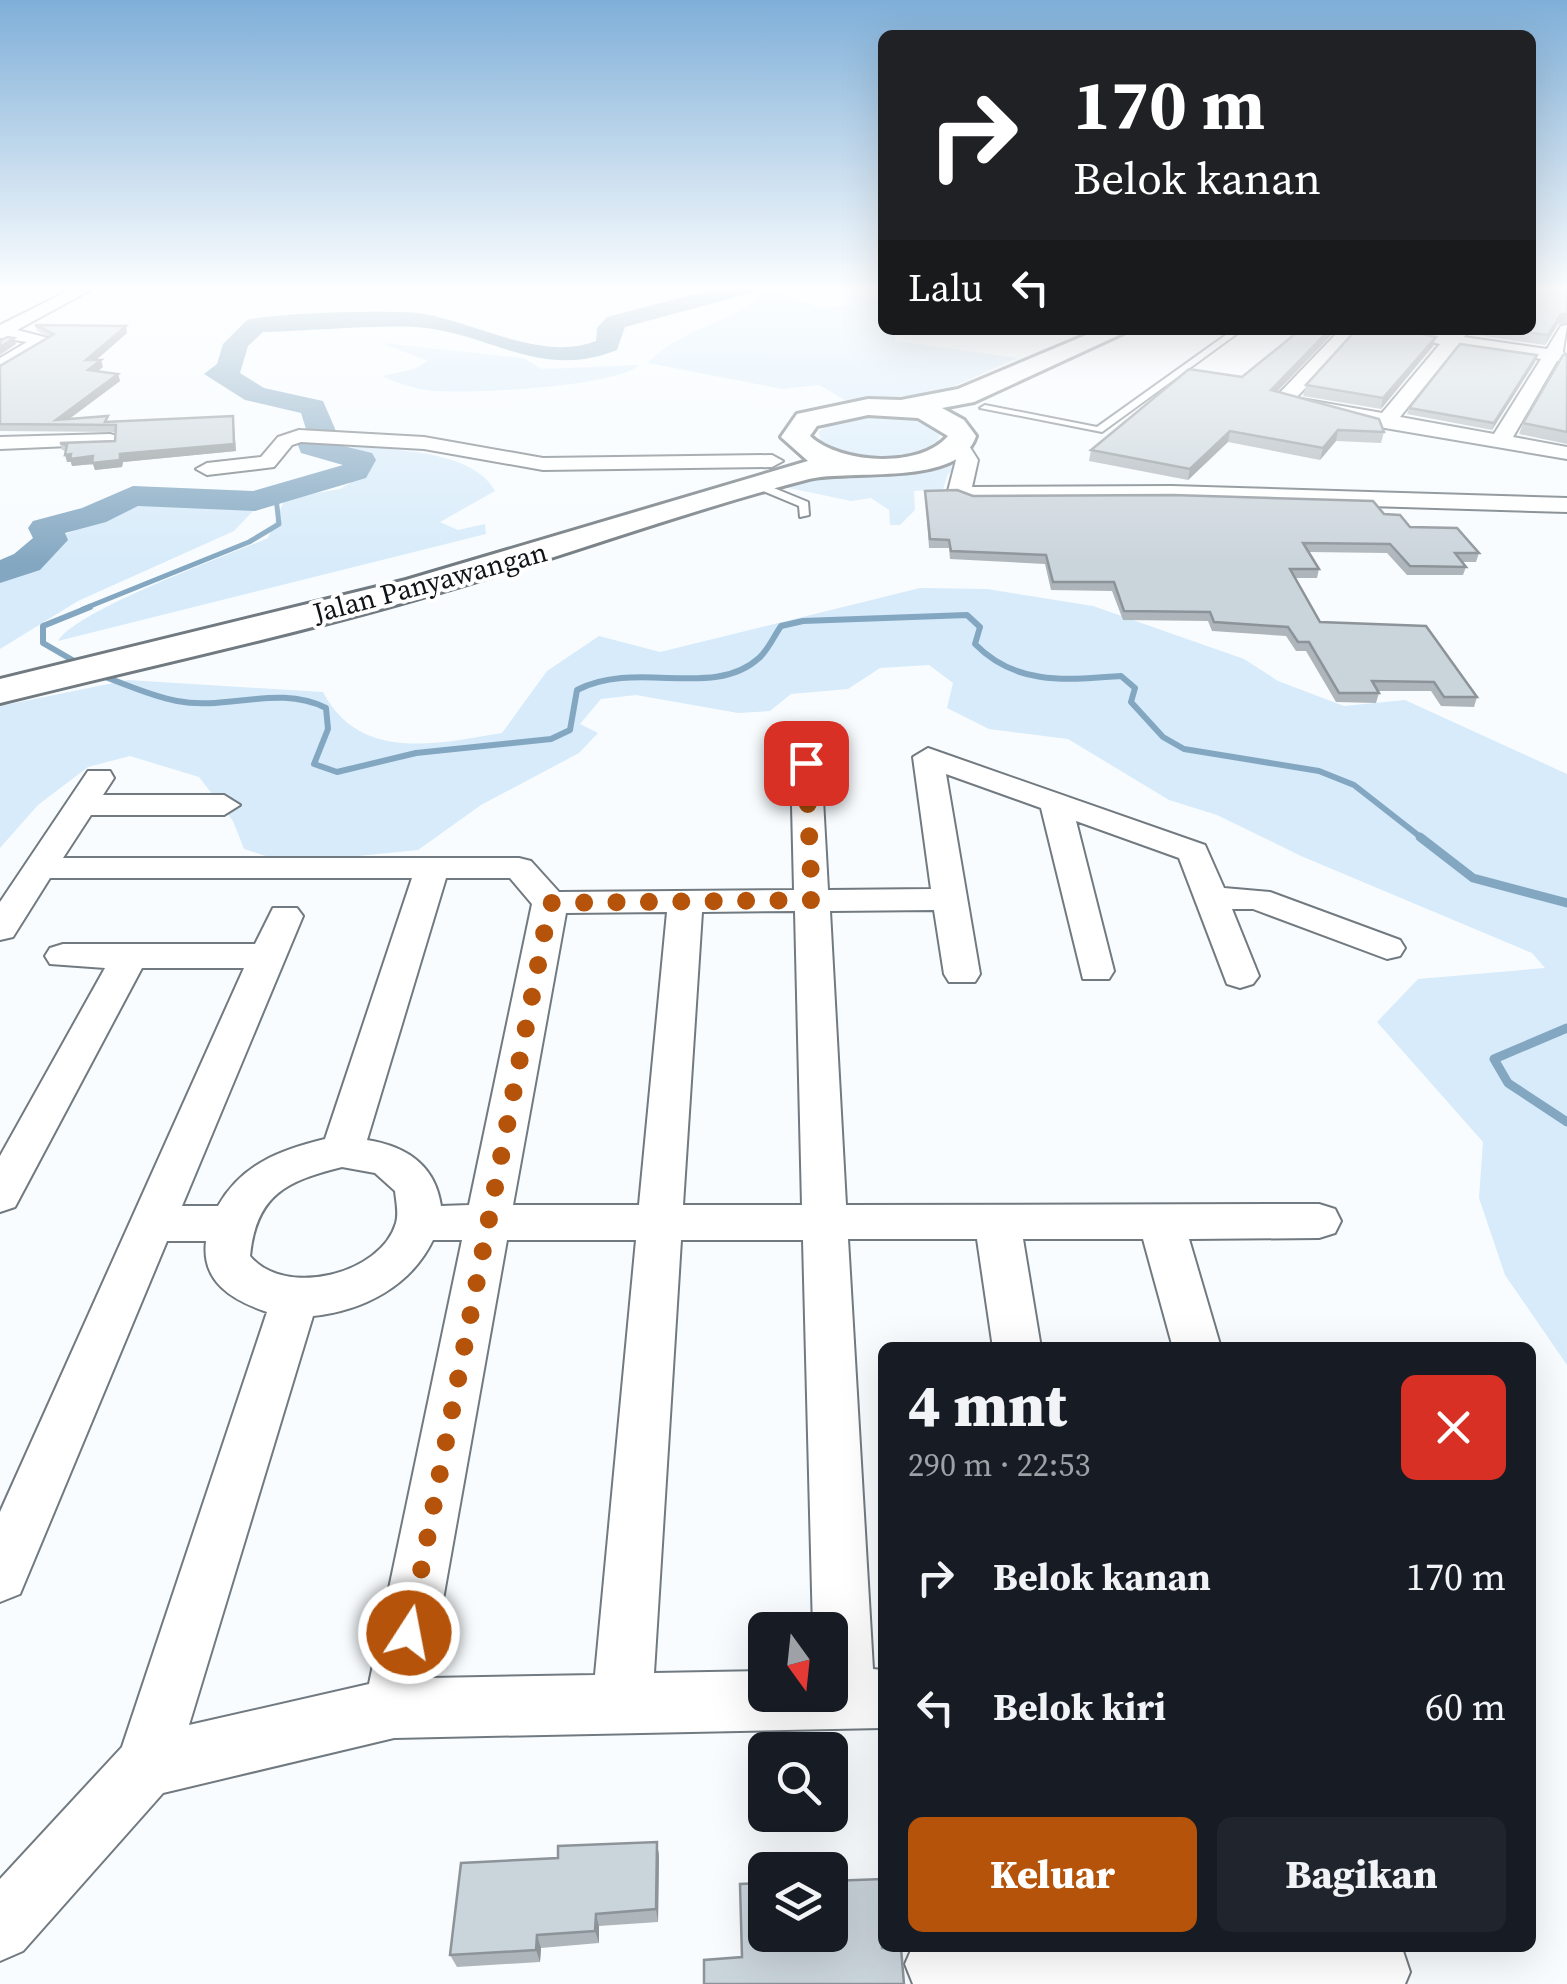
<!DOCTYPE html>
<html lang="id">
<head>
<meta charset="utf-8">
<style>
  body { margin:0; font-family:"Source Serif 4",serif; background:#20242c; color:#f1f3f6; height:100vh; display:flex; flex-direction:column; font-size:38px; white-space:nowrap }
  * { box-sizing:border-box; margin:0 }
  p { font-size:32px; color:#9ea1a6 }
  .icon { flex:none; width:55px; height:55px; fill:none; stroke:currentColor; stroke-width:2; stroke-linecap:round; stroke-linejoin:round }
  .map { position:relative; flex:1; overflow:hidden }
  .panel { position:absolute; left:878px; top:1342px; width:658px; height:610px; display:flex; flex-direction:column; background:#171b24; border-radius:15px; box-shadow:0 10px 40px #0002 }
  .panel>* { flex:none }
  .top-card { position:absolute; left:878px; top:30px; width:658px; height:305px; border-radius:15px; box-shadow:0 10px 40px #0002; background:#202124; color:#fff; overflow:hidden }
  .needle { width:65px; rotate:165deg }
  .fabs { position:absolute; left:748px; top:1612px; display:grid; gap:20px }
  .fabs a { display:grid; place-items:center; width:100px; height:100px; border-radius:15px; background:#171b24; box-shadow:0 10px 40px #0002; font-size:50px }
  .pin { position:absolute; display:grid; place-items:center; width:85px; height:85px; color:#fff; margin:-42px; border-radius:20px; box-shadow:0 5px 15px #0006 }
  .me { position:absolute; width:110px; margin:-55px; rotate:11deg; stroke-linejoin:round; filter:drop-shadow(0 0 8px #0008) }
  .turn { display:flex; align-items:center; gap:35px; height:210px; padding:0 30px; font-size:45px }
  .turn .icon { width:130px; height:130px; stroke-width:2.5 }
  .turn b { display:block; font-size:70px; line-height:85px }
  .then { display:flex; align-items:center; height:95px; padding:0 30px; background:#0003; gap:20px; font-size:38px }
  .round { display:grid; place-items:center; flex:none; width:105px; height:105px; border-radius:15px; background:#20242c }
  .overview { display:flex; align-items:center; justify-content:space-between; height:170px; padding:0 30px }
  h1 { font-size:60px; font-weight:800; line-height:75px }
  .action { display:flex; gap:20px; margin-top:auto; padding:20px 30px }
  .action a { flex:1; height:115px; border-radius:15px; background:#b45309; color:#fff; font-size:40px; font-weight:800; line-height:115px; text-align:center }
  .action a+a { background:#20242c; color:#f1f3f6 }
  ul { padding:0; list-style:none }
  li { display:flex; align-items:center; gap:30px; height:130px; padding:0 30px }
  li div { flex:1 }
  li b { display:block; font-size:38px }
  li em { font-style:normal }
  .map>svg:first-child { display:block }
</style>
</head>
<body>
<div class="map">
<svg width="1567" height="1984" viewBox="0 0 1567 1984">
  <rect width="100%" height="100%" fill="#f8fcff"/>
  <!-- green -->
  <g fill="#d7ebfa">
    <path d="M 767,288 L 821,308 L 851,305 L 847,297 L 872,295 L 882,300 L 882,330 L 895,330 L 895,341 L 1018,358 L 937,394 L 845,400 L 819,385 L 782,389 L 648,363 C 684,324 747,321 767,288 Z"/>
    <path d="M 381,343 L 523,358 L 542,369 L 639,365 C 617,387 469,394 434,391 C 416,389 398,384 382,376 L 414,369 L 428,361 Z"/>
    <path d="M 868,415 C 893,415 922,415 940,435 L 936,445 C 903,460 853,466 821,442 L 819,432 L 828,424 Z"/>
    <path d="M 339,446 C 382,449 473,448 495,491 L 440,522 L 458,530 L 485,524 L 486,534 L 58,641 C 76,610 228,555 268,538 L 285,499 L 340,489 L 370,471 L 361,456 L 332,448 Z"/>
    <polygon points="956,458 959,466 948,474 943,489 914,491 915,510 900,525 890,525 889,510 871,498 851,501 784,487 833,473"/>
    <polygon points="192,492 259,505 234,531 78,601 0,649 0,575 57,538 117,512"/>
    <path d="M 920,588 L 987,589 L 1093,606 L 1244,659 L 1278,681 L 1344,706 L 1405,700 L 1567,774 L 1567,1365 L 1505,1275 L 1479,1198 L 1483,1142 L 1377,1022 L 1418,979 L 1545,968 L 1532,953 L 1301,856 L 1217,815 L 1169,800 L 1068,739 L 989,729 L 947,708 L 953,683 L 929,665 L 880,668 L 848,689 L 791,694 L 770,711 L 738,713 L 636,695 L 601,699 L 580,724 L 598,733 L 579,753 L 481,805 L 418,850 L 288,863 L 244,849 L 233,821 L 199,777 L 130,756 L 88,767 L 38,805 L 0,848 L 0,706 L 128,680 L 323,692 C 359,762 437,744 502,733 L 547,671 L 599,636 L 660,652 Z"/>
  </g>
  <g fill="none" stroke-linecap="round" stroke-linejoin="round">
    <!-- stream-far2 -->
    <polyline stroke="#83a7c1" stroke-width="5" points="83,609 249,542 279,524 276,498"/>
    <!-- stream-far1 -->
    <g stroke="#83a7c1" stroke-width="6">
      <polyline points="81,665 43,643 43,626 90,607"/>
      <path d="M 94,673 C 121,682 149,696 177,701 C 228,711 278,684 326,708 L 328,729 L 314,764 L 337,772 L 416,753 L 551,739 L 570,730 L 577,690 C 638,659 713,700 759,658 C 768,650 774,636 781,626 L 803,621 L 967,615 L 980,627 L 975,644 C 1016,686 1067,680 1121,676 L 1135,688 L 1131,702 L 1163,737 L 1184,749 L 1319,771 L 1354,785 L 1423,839"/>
    </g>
    <!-- stream -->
    <g stroke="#83a7c1" stroke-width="9">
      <polyline points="1420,837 1473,878 1567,903"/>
      <polyline points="1567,1028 1494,1059 1508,1083 1567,1122"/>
    </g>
    <!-- river -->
    <path fill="#83a7c1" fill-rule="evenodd" d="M 718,288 L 755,288 L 751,293 L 625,327 L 617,350 C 539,381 490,332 416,327 C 366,325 313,331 263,332 L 248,346 L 240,373 L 264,388 L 323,401 L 336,431 L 327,442 L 372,453 L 376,460 L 366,478 L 255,511 L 138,506 L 106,522 L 65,533 L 68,540 L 40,570 L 0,583 L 0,560 L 14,554 L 33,538 L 28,528 L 33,521 L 82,508 L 133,486 L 253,491 L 343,465 L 301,453 L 296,440 L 306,429 L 301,413 L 245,400 L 204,374 L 217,364 L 223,344 L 247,320 C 274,313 397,309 424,314 C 477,323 542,362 596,341 L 597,328 L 607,317 Z"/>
    <defs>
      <g id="service">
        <polygon points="1233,330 1242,330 1102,432 980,408 985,405 1097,427"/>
        <polygon points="756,484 764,484 808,502 809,515 800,517 799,506 756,488"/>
      </g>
      <g id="minor">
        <polygon points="60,288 92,289 17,330 52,339 0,371 0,358 27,342 0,338 0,325 66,292"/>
        <path d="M 1567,325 L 1563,351 L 1567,362 L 1557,361 L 1513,437 L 1567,447 L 1567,459 L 1385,428 L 1272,401 L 1340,330 L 1359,330 L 1296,398 L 1382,413 L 1440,344 L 1372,330 L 1448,335 L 1452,330 L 1470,330 L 1464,337 L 1547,349 L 1561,326 ZM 1457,346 L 1541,359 L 1494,434 L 1400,417 Z"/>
        <polygon points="299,430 424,437 543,458 772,455 783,461 772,467 543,470 424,449 301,442 292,445 274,467 207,475 196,469 207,463 261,457 278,437"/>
        <polygon points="110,434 117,436 117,444 0,449 0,437"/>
        <polygon points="959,439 966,441 978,460 972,487 1172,486 1567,498 1567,512 1172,500 972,501 948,491 956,460 949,445"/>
        <path d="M 928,748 L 1205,845 L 1224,888 L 1270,892 L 1400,940 L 1405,948 L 1400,956 L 1387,959 L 1253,909 L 1232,909 L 1259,976 L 1253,984 L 1240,988 L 1227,984 L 1179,858 L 1076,821 L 1114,971 L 1109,979 L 1083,979 L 1041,808 L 946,774 L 980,974 L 975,982 L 949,982 L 944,974 L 934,910 L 830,911 L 846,1205 L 1319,1204 L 1335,1209 L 1341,1221 L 1335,1233 L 1319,1238 L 1189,1239 L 1221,1348 L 1173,1348 L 1143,1239 L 1023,1239 L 1041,1348 L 993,1348 L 977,1239 L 848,1239 L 873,1669 L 882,1670 L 882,1728 L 394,1738 L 163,1793 L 23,1951 L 0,1961 L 0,1879 L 122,1747 L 267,1312 C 232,1300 201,1282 206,1241 L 167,1241 L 20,1594 L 0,1602 L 0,1512 L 244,968 L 142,968 L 15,1207 L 0,1212 L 0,1156 L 105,968 L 50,964 L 45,956 L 50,948 L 63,944 L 255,944 L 273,908 L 297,908 L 303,916 L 182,1206 L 218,1206 C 242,1164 280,1150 325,1139 L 412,878 L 50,878 L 13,937 L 0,940 L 0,902 L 88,771 L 110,771 L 114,778 L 103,795 L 224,795 L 240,805 L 224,815 L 91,815 L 63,858 L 519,858 L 531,861 L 559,892 L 794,890 L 791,763 L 806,754 L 821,763 L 828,890 L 931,889 L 913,757 ZM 446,878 L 510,878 L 532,904 L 469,1205 L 441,1206 C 435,1164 405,1146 367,1140 ZM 795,911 L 802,1205 L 683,1205 L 702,912 ZM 667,912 L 639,1205 L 513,1205 L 566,913 ZM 342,1167 L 375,1173 L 395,1191 C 396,1201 399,1213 396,1223 C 381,1275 284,1298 250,1256 C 256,1195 286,1181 342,1167 ZM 433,1240 L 462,1240 L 369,1684 L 189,1725 L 313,1316 C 363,1311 411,1286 433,1240 ZM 507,1240 L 636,1240 L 595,1675 L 429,1678 ZM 681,1240 L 803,1240 L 813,1630 L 830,1630 L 830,1695 L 765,1695 L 765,1671 L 654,1673 Z"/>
        <polygon points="912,1948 1402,1948 1410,1972 1405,1984 913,1984 905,1964"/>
      </g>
      <path id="secondary" d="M 1098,330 L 1130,330 L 974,402 L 942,408 L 964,420 L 976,436 C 960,487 851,469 809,479 C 682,512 559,558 433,594 C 290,636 144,667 0,703 L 0,679 L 406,580 L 808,461 L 781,437 L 797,414 L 868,399 L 901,400 L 958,389 ZM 868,415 L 918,418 L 948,436 C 920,469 840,464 810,436 L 817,426 Z"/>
    </defs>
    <!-- service casing -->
    <use href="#service" stroke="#717a80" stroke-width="4"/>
    <!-- minor casing -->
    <use href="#minor" stroke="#717a80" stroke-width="4"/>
    <!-- secondary casing -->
    <use href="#secondary" stroke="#717a80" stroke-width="6"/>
    <!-- service -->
    <use href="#service" fill="#fff" fill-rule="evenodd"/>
    <!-- minor -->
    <use href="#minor" fill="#fff" fill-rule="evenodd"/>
    <!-- secondary -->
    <use href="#secondary" fill="#fff" fill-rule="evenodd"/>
  </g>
  <!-- wall -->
  <g fill="#aeb6bc">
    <polygon points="99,288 158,288 151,291"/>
    <polygon points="1558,324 1545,345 1471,334 1471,330 1530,330"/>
    <polygon points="35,325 127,333 96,360 103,367 97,372 118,374 120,381 69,419 110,422 233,416 236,451 123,462 122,467 95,470 93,464 72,466 71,462 67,462 66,451 62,450 60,443 115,441 115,432 0,431 0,366 49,337 37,331"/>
    <polygon points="1300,330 1336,330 1277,392 1384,432 1381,443 1336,441 1320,460 1228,442 1188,480 1089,461 1091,450 1242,377"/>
    <polygon points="1433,346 1381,409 1303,396 1306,385"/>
    <polygon points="1567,354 1567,444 1519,434 1523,423"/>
    <polygon points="1537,355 1535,362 1492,430 1407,414 1409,408"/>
    <polygon points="925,491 973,496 1384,514 1410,527 1479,553 1476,562 1462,562 1466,567 1463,575 1407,575 1387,553 1308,552 1319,569 1317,578 1295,578 1320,622 1477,697 1474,707 1441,706 1431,691 1378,691 1379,693 1376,703 1336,702 1306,651 1296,651 1286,636 1212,631 1208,621 1123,620 1112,591 1051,590 1045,564 950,559 949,548 929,548"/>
    <polygon points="657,1842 659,1856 658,1922 599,1926 599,1943 541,1948 540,1962 457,1967 450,1955 558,1858"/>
  </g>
  <!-- shaded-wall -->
  <g fill="#8d9499">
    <polygon points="1561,314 1567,314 1567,323 1558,324 1545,345 1548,335"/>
    <polygon points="126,326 127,333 88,367 86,360"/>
    <polygon points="1329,330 1336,330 1268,401 1271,390"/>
    <polygon points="1436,337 1433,346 1381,409 1383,398"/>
    <polygon points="14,338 16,344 0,355 0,347"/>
    <polygon points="1537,355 1535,362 1492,430 1494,423"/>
    <polygon points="101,360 103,367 90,377 88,370"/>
    <polygon points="118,374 120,381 61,425 56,420"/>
    <polygon points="233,416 236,451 123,462 122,467 95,470 93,464 72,466 71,462 67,462 65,455 120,454"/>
    <polygon points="1338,430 1336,441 1320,460 1323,448"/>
    <polygon points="1230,431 1228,442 1188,480 1190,469"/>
    <polygon points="657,1842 659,1856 658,1922 656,1909"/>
    <polygon points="596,1914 599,1926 599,1943 595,1931"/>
    <polygon points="537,1935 541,1948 540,1962 536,1950"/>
  </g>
  <!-- building -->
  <g fill="#cad4db" stroke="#8d9499" stroke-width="2.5">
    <polygon points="1530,288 1567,288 1567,314 1561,314 1548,335 1512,330 1530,330"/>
    <polygon points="35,325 126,326 86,360 101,360 88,370 118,374 56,420 108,416 105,422 233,416 234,444 120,454 120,460 92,463 93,456 70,459 71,454 65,455 67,445 60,443 115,441 116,425 0,424 0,366 54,334"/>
    <polygon points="1300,330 1329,330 1271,390 1379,419 1384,432 1338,430 1323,448 1230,431 1190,469 1091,450 1189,369 1242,377"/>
    <polygon points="1356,330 1404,330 1436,337 1383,398 1306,385"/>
    <polygon points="7,337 14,338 0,347 0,341"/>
    <polygon points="1460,344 1537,355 1494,423 1409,408"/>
    <polygon points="1567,354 1567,432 1523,423 1563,355"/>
    <polygon points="957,490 973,496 1173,495 1373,501 1384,514 1400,515 1410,527 1457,528 1479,553 1455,553 1466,567 1410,566 1390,544 1303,543 1319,569 1290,569 1320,622 1426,626 1477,697 1444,697 1434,682 1372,681 1379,693 1339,693 1309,642 1298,642 1288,627 1214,622 1210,612 1124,611 1114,582 1053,582 1046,555 951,551 949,540 930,539 925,491"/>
    <polygon points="657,1842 656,1909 596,1914 595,1931 537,1935 536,1950 450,1955 461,1863 558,1858 558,1846"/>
    <polygon points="882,1879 882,1948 901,1948 904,1984 704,1984 704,1960 742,1957 740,1884 765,1883 765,1935 830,1935 830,1881"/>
  </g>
  <!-- sky -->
  <linearGradient id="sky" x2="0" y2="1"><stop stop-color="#7fafd8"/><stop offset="0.51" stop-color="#fcfeff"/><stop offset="1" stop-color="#fcfeff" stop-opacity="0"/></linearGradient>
  <rect width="1567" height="565" fill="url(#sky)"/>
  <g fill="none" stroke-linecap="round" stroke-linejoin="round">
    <!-- route -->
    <polyline stroke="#b45309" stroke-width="18" stroke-dasharray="0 32.4" points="409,1633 550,903 812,900 806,763"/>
  </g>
  <g text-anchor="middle" stroke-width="8" stroke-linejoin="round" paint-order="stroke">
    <!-- far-street labels -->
    <g font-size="28" fill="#111417" stroke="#fff">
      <text transform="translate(430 582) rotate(-15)" y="10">Jalan Panyawangan</text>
    </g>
  </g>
</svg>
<div class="fabs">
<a><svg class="needle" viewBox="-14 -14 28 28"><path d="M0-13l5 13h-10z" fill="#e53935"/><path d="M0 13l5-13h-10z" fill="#9ea1a6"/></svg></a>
<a><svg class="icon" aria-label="search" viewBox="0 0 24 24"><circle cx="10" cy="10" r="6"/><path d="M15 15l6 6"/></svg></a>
<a><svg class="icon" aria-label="layers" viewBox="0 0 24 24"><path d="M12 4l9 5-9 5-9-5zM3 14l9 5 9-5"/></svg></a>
</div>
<div class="pin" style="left:806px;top:763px;background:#d93025"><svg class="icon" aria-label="arrive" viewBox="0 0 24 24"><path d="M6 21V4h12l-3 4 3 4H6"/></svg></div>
<svg class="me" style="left:409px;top:1633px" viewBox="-20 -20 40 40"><circle r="17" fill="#b45309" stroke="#fff" stroke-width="3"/><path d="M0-11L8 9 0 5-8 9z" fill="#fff"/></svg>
<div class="top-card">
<div class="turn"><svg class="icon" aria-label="right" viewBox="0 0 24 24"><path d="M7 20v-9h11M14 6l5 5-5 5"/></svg><div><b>170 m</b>Belok kanan</div></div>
<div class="then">Lalu<svg class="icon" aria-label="left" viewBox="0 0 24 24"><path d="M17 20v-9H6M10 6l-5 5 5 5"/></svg></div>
</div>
<section class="panel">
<div class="overview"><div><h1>4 mnt</h1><p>290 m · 22:53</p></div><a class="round" style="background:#d93025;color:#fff"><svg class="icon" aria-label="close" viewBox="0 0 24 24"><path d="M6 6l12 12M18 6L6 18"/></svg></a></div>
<ul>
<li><svg class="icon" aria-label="right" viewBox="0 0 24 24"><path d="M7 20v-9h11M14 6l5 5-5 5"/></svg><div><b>Belok kanan</b></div><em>170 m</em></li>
<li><svg class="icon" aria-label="left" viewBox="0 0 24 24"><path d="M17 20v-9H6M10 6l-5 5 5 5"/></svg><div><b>Belok kiri</b></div><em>60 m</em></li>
</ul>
<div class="action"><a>Keluar</a><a>Bagikan</a></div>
</section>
</div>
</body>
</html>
